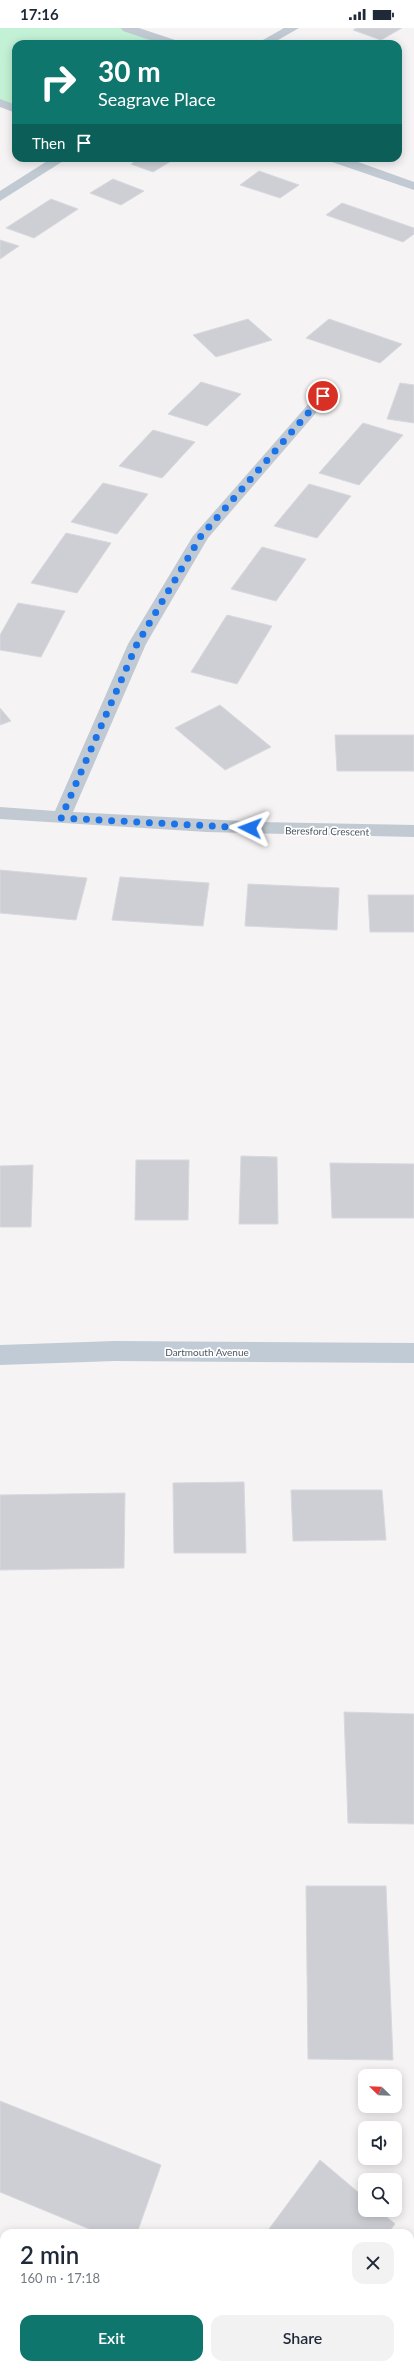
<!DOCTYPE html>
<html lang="en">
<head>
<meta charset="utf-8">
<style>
  body { margin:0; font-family:Lato,sans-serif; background:#f2f2f3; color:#1f2937; height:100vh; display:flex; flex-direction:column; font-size:15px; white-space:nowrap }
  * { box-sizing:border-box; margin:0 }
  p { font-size:13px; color:#747a83 }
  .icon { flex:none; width:22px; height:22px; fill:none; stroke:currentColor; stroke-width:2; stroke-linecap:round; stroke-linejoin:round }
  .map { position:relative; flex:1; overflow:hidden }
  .details { position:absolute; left:0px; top:2201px; width:414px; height:140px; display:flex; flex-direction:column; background:#fff; border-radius:12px 12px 0 0; box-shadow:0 2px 10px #0003 }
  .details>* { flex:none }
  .guide { position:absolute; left:12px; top:12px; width:390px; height:122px; border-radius:12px; box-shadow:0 2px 10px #0003; background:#0f766e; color:#fff; overflow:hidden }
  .needle { width:26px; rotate:293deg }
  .controls { position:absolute; left:358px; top:2041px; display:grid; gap:8px }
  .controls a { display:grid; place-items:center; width:44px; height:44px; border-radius:8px; background:#fff; box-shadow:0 2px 10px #0003; font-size:20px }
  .pin { position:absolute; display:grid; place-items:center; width:34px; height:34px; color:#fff; margin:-17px; border:2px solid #fff; border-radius:50%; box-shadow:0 1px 4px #0007 }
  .me { position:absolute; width:44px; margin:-22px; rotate:273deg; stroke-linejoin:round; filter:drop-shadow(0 0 3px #0008) }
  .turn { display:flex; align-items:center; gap:14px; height:84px; padding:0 20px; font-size:18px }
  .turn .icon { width:52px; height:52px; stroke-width:2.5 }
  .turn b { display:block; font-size:28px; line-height:34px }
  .then { display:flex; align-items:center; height:38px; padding:0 20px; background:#0003; gap:8px; font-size:15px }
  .round { display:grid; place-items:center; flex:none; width:42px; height:42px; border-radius:12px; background:#f2f2f3 }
  .headline { display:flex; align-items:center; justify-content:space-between; height:68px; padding:0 20px }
  h1 { font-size:24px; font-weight:600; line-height:30px }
  .cta { display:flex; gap:8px; margin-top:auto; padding:8px 20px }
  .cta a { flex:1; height:46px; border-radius:12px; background:#0f766e; color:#fff; font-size:16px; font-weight:600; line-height:46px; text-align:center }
  .cta a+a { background:#f2f2f3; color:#1f2937 }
  .status { display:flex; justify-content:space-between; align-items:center; height:28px; padding:0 20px; background:#fff; direction:ltr }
  .status svg { height:11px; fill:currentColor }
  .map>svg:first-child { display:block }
</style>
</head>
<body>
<div class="status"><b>17:16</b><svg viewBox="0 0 49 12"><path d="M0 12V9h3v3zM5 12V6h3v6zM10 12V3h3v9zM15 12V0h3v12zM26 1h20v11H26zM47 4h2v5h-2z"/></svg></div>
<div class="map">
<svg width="414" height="2341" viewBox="0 0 414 2341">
  <rect width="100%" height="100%" fill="#f5f3f3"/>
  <!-- green -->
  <polygon fill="#c3f1d5" points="0,0 127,0 174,16 16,16 16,81 0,75"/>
  <!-- building -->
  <g fill="#cdcfd5" stroke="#d7d9de">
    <polygon points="357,0 402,0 381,12 353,2"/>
    <polygon points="140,130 176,130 153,144 131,136"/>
    <polygon points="259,143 299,157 280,170 240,157"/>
    <polygon points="113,151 144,163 121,177 90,165"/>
    <polygon points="51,171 78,181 34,210 6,200"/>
    <polygon points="342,175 414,200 414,206 403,214 326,187"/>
    <polygon points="0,212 19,218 0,231"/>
    <polygon points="248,291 272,312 216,329 193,307"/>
    <polygon points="329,291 402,316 380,335 306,310"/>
    <polygon points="201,354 241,366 207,398 168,386"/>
    <polygon points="400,355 414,357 414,395 387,391"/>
    <polygon points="363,395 403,407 359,457 319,445"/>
    <polygon points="153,402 195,414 162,450 119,438"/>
    <polygon points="103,455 148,466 117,506 71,494"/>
    <polygon points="309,456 351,468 317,510 274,498"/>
    <polygon points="66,505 111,515 77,565 31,555"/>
    <polygon points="262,519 306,531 276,573 231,561"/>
    <polygon points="18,575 65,583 41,629 0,622 0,607"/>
    <polygon points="227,587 272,598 237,656 191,644"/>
    <polygon points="220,677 271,719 225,742 175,700"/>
    <polygon points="0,680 11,693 0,697"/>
    <polygon points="335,707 414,707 414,743 337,743"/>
    <polygon points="0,842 87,850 76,892 0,885"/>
    <polygon points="120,849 209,855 203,898 112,892"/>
    <polygon points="248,856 339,860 337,902 245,898"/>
    <polygon points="368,867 414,867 414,904 370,904"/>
    <polygon points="241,1128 277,1129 278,1196 239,1196"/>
    <polygon points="136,1132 189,1132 188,1192 135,1192"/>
    <polygon points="330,1135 414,1136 414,1190 332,1190"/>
    <polygon points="33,1137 31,1199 0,1199 0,1138"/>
    <polygon points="244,1454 246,1525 174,1525 173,1455"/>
    <polygon points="291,1462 382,1462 386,1512 293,1513"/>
    <polygon points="125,1465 124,1540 0,1542 0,1467"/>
    <polygon points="344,1684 414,1686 414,1796 348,1795"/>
    <polygon points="306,1858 386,1858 393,2032 308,2031"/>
    <polygon points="0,2073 161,2137 137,2205 99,2205 0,2164"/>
    <polygon points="320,2132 365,2170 365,2182 379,2182 395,2196 388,2205 266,2205"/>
  </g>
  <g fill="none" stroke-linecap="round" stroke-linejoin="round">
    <!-- street -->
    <g fill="#c1cad2" fill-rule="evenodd">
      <polygon points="121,0 139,0 178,13 180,16 162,16 123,3"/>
      <polygon points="284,0 299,0 271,16 256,16"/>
      <polygon points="0,71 16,77 16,85 0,79"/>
      <polygon points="52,130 68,130 0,173 0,163"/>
      <polygon points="327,130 347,130 414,154 414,162 329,133"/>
      <polygon points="323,363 328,365 331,368 328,371 208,510 146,616 73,784 259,794 414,797 414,809 207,804 0,791 0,779 55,783 128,616 193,508 318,365"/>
    </g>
    <!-- secondary -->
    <polygon fill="#c1cbd6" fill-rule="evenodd" points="115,1313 414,1315 414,1335 115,1333 0,1337 0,1317"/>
  </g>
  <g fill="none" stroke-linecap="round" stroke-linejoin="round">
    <!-- route -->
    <polyline stroke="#1a73e8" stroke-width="7" stroke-dasharray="0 12.6" points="250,800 61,790 137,616 201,508 323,368"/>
  </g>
  <g text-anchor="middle" stroke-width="3.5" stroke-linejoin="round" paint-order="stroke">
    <!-- street labels -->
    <g font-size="10" fill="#4a5661" stroke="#fff">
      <text transform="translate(327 803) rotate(1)" y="4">Beresford Crescent</text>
      <text x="207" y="1328">Dartmouth Avenue</text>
    </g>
  </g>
</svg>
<div class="controls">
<a><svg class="needle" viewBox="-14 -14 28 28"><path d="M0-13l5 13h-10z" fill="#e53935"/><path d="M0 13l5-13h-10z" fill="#747a83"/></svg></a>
<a><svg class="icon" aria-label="sound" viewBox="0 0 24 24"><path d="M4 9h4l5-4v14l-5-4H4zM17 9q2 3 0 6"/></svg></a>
<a><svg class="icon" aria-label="search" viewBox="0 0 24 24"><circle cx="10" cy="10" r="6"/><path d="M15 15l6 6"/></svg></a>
</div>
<div class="pin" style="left:323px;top:368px;background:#d93025"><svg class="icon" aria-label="arrive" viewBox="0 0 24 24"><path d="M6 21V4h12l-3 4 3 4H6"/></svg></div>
<svg class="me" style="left:250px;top:800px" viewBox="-20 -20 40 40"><path d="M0-17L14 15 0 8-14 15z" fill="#1a73e8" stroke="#fff" stroke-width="4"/></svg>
<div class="guide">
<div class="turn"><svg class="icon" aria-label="right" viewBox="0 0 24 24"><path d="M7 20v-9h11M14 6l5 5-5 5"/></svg><div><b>30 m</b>Seagrave Place</div></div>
<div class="then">Then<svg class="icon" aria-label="arrive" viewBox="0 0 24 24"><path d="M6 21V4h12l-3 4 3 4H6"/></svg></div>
</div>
<section class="details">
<div class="headline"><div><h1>2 min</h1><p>160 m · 17:18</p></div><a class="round"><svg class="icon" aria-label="close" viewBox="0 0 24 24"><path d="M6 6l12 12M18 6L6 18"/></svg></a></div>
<div class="cta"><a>Exit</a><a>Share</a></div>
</section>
</div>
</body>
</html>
